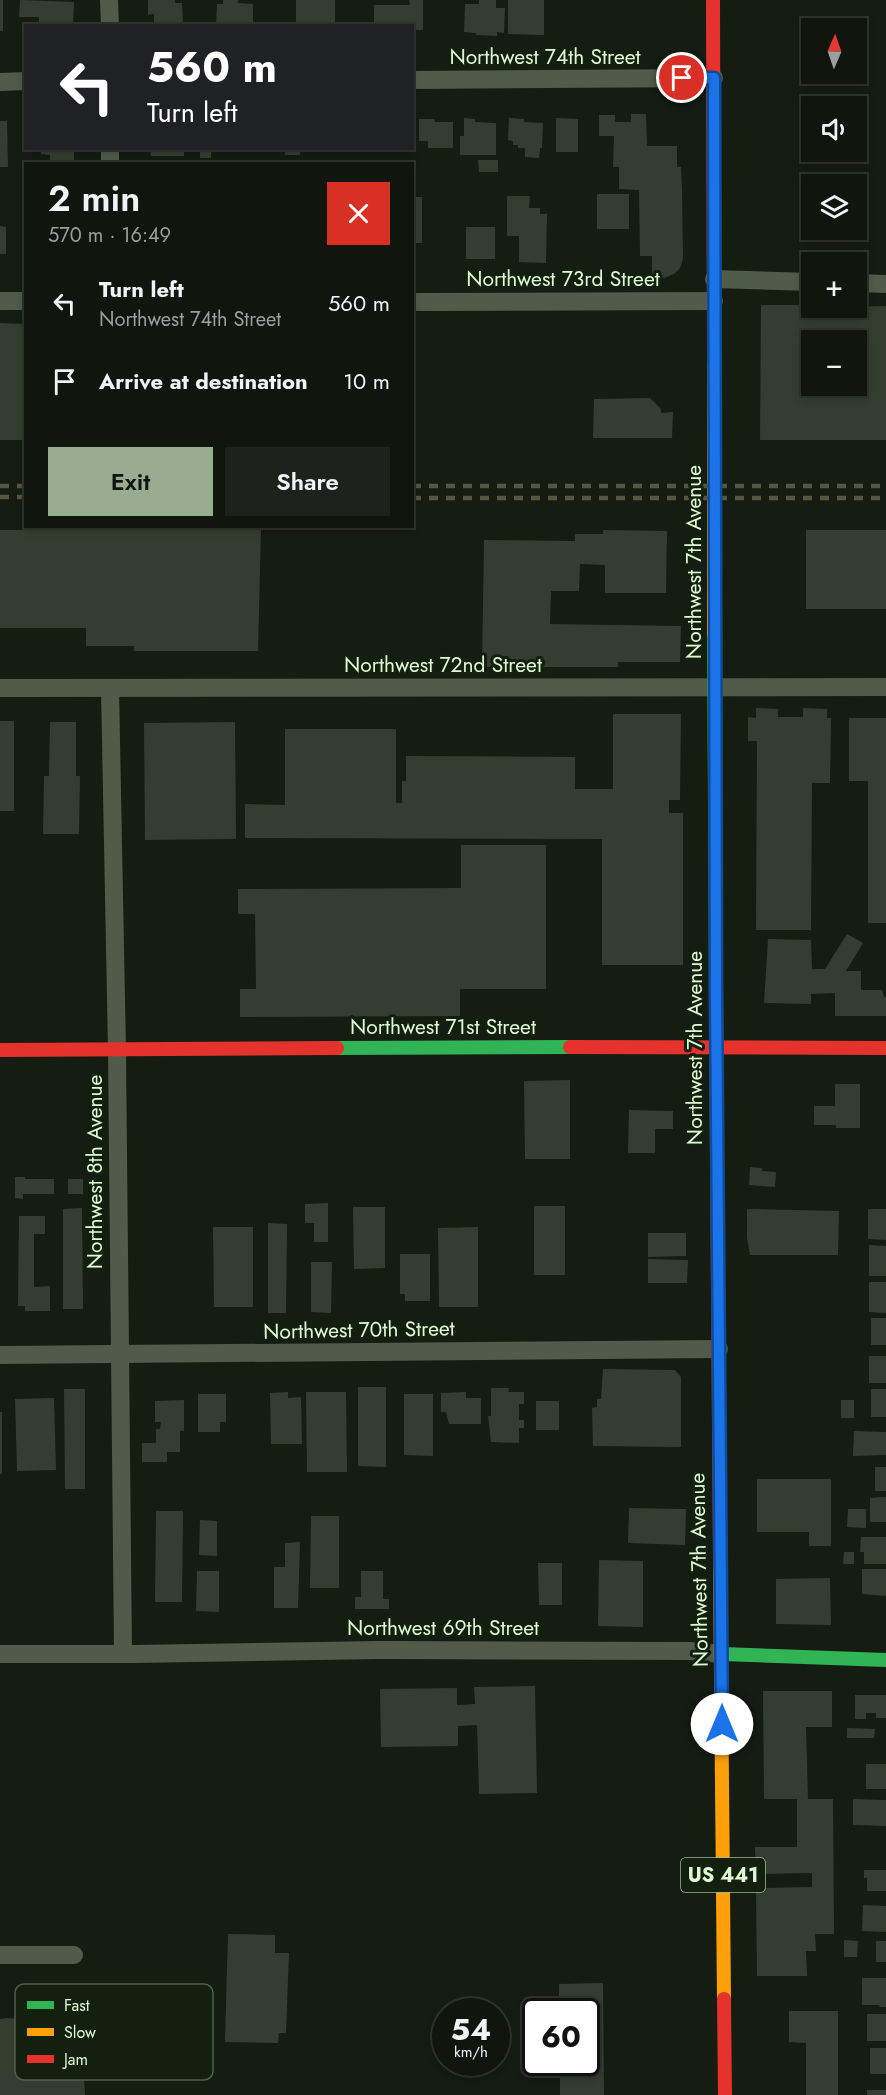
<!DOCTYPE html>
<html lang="en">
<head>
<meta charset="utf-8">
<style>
  body { margin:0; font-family:Jost,sans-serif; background:#1e221c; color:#f1f3f6; height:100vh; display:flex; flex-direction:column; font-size:22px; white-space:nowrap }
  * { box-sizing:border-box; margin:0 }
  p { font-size:20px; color:#9c9f9e }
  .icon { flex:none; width:33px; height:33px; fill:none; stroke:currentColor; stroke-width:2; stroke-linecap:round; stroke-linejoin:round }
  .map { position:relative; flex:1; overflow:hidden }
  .sheet { position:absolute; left:24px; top:162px; width:390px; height:366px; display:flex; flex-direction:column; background:#10150e; border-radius:0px; box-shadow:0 3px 9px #0003,0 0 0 2px #30342e }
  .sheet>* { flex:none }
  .banner { position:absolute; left:24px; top:24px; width:390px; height:126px; border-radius:0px; box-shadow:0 3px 9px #0003,0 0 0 2px #30342e; background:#202124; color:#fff; overflow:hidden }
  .needle { width:39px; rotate:2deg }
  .controls { position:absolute; left:801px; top:18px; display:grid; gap:12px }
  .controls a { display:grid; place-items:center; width:66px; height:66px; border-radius:0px; background:#10150e; box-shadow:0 3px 9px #0003,0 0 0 2px #30342e; font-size:30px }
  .speed { position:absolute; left:432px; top:1998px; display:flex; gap:12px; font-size:30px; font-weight:700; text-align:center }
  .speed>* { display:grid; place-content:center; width:78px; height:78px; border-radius:50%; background:#10150e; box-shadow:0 3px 9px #0003,0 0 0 2px #30342e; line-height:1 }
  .speed small { font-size:15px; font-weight:400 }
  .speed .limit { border:3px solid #111; border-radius:9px; background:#fff; color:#111 }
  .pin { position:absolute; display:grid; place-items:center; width:51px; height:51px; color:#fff; margin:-26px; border:3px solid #fff; border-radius:50%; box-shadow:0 2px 6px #0007 }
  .me { position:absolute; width:66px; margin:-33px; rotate:0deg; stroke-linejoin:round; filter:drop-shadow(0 0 4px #0008) }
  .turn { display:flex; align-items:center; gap:21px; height:126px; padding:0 24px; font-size:27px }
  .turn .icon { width:78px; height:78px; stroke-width:2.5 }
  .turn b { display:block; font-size:42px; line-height:51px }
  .round { display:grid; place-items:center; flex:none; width:63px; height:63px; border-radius:0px; background:#1e221c }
  .overview { display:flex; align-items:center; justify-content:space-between; height:102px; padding:0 24px }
  h1 { font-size:36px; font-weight:600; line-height:45px }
  .button { display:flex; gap:12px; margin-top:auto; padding:12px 24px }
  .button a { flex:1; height:69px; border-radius:0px; background:#98ac8f; color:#111; font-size:24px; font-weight:600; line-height:69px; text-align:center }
  .button a+a { background:#1e221c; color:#f1f3f6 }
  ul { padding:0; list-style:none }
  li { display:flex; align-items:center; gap:18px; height:78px; padding:0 24px }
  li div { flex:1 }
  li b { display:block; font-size:22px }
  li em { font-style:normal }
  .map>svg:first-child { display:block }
</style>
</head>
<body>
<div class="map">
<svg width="886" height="2095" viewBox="0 0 886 2095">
  <rect width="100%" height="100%" fill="#151c12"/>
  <!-- building -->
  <g fill="#343e30" fill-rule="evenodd">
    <rect x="0" y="0" width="3" height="31"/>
    <polygon points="20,0 74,2 73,26 39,26 39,17 19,17"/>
    <polygon points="148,0 175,0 175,3 182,3 183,26 154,26 154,14 148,15"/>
    <polygon points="223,0 238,0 238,3 253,4 253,26 216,26 217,4 223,4"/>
    <rect x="296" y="0" width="39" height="26"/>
    <polygon points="409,0 423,0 423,30 412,30 412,26 374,26 374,5 410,5"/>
    <polygon points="479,0 496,0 496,8 505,8 504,33 497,32 497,36 476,35 476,33 464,32 465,4 479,4"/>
    <polygon points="508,0 544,0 544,35 508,34"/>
    <polygon points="631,114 646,114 647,146 677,146 677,167 681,167 682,190 683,259 680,268 674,274 664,278 652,277 652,256 640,256 639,190 619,189 619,167 613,167 614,136 599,136 599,115 615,115 615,122 631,122"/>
    <polygon points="464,118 475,119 475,122 496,123 496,155 460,155 460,136 464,136"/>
    <polygon points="509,118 524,119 524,122 543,123 542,148 540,148 539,158 525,157 525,148 518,148 518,145 513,145 513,141 508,140"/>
    <polygon points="556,118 578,119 578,152 556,152"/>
    <polygon points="419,119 434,119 435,122 453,122 453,148 428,148 428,141 419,141"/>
    <polygon points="0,121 7,121 8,167 0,167"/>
    <polygon points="41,148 74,148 74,164 50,164 50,155 41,154"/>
    <polygon points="150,148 184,148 184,156 151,156"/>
    <rect x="200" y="148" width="11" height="10"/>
    <rect x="285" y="148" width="15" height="7"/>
    <polygon points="478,160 498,160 498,172 479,172"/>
    <rect x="597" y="194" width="32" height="35"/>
    <polygon points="507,196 530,196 529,208 540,208 540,214 547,214 546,263 519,262 519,236 507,236"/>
    <rect x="412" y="197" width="10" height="46"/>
    <polygon points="0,226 6,227 6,254 0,254"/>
    <rect x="466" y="227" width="29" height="32"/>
    <path d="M 761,305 L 812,305 L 812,308 L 886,306 L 886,440 L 760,440 ZM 812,340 L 856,340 L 856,386 L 812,386 Z"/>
    <polygon points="0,323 26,324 26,440 0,440"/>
    <polygon points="650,398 661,409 661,413 673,412 672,438 593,438 594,399"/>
    <polygon points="0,530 261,530 258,651 134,651 134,646 86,646 86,628 0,628"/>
    <polygon points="603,530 667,531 666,593 605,593 605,565 580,564 579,591 551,591 550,624 681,626 680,662 618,662 618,667 482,667 484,540 575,541 575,534 603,534"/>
    <rect x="806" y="530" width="80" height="79"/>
    <polygon points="756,708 778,709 778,717 803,717 803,708 827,709 827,718 831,718 830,783 812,783 811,930 756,930 757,741 748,741 748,717 756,718"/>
    <polygon points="613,714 681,714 680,800 669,800 669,813 683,813 683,965 602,965 602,839 245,838 245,804 285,805 285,729 396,729 396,803 402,803 402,781 406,781 406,756 575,757 575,789 613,789"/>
    <polygon points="849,718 886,718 886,923 868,923 868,781 849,781"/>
    <rect x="0" y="721" width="14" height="90"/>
    <polygon points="50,722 76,722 76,776 80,776 79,834 43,834 44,776 49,776"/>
    <polygon points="235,722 236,839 145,840 144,723"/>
    <polygon points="461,845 546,845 546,989 460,989 460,1016 240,1017 240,989 256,989 255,914 238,914 238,889 461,888"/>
    <polygon points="847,934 863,943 846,971 861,971 861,990 882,990 884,997 886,997 886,1016 835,1016 835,993 811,994 811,1004 764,1003 768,939 811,940 812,969 825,969"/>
    <polygon points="570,1080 570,1159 525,1159 524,1081"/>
    <polygon points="835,1084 860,1084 860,1128 836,1128 836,1125 814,1125 814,1106 835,1106"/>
    <polygon points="629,1110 673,1111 673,1129 655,1129 655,1153 628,1153"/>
    <polygon points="750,1167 762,1168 762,1171 776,1172 775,1187 749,1185"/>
    <polygon points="15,1177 25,1177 25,1179 54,1179 54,1194 23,1194 23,1199 15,1198"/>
    <rect x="68" y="1179" width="15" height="15"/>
    <polygon points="328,1203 328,1242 314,1242 314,1223 305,1223 305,1204"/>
    <rect x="534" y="1206" width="31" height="69"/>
    <polygon points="353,1207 385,1207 385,1268 354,1269"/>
    <polygon points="82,1208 83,1309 63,1309 63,1209"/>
    <polygon points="747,1209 839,1211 838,1255 750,1255 747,1238"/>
    <polygon points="868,1209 886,1209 886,1240 868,1239"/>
    <polygon points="19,1216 45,1216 45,1234 34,1234 34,1287 50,1286 50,1311 25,1311 25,1306 18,1306"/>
    <polygon points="268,1223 287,1224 286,1313 268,1313"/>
    <polygon points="213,1227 253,1227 253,1307 214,1307"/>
    <polygon points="478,1227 478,1307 439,1307 438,1228"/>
    <polygon points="648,1233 686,1233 686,1256 648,1257"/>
    <polygon points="869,1245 886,1246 886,1276 869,1276"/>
    <polygon points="400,1254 430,1254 430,1301 405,1301 405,1294 400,1294"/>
    <polygon points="648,1259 688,1260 687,1283 648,1283"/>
    <polygon points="311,1262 332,1262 331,1313 311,1312"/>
    <polygon points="869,1282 886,1282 886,1313 869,1312"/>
    <rect x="871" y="1318" width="15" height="27"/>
    <rect x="869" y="1356" width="17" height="27"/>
    <polygon points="603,1369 675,1370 681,1377 681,1447 593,1446 592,1408 597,1407 597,1399 601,1399"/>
    <polygon points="358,1387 386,1387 386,1467 358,1466"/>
    <polygon points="491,1388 509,1388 508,1392 524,1392 524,1404 519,1404 519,1420 524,1420 524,1428 519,1428 519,1443 491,1442 488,1416 491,1416"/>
    <polygon points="64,1389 85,1389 85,1489 65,1489"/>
    <rect x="871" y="1389" width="15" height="28"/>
    <polygon points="288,1392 288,1398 301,1397 302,1444 271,1444 270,1393"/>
    <polygon points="306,1392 346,1392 347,1472 307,1472"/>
    <polygon points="466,1392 466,1398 481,1398 481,1424 449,1424 446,1412 441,1412 441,1393"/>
    <polygon points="198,1394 226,1394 226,1422 220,1422 220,1432 198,1432"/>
    <polygon points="404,1394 433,1394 433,1456 404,1455"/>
    <polygon points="54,1398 56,1470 17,1471 15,1399"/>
    <polygon points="184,1400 184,1431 180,1431 180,1452 167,1452 167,1462 142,1462 142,1443 156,1443 156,1429 160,1429 161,1422 155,1422 155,1401"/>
    <rect x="841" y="1400" width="13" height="18"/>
    <rect x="536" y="1401" width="23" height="29"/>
    <rect x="0" y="1412" width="2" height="62"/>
    <polygon points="854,1431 886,1432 886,1455 853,1456"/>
    <rect x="875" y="1467" width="11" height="24"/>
    <polygon points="757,1479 831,1479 831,1546 809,1546 809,1532 757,1532"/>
    <polygon points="882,1497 886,1497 886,1522 870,1522 870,1498"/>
    <polygon points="629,1508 686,1509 685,1545 628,1543"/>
    <polygon points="848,1509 866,1509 866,1528 847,1527"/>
    <polygon points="156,1511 183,1511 182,1602 155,1602"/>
    <polygon points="311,1516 339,1516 339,1588 310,1588"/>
    <polygon points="200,1520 217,1521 217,1556 199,1555"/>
    <polygon points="861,1537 886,1537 886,1564 864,1564 864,1552 860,1552"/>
    <polygon points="300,1542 298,1608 274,1608 274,1567 285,1567 285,1543"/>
    <polygon points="844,1552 854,1552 854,1564 843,1564"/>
    <polygon points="599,1560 643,1561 643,1627 598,1626"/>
    <polygon points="538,1563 562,1563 562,1605 539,1605"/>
    <polygon points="862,1569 886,1569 886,1596 862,1594"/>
    <polygon points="197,1571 219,1571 219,1612 196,1611"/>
    <polygon points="361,1571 383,1571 383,1599 389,1599 389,1609 355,1609 355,1597 361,1597"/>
    <polygon points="830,1578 831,1625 776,1624 776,1579"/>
    <polygon points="535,1686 537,1793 479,1794 477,1725 458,1726 458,1746 381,1747 380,1689 457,1688 457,1705 475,1704 474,1687"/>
    <polygon points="763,1691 832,1691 832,1727 806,1727 808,1799 833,1799 834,1934 815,1934 816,1951 806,1951 807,1976 757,1976 756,1888 812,1887 812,1873 756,1874 755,1847 797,1847 797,1799 764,1799"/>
    <polygon points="855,1695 886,1695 886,1718 876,1718 876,1713 866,1713 866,1719 855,1719"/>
    <polygon points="847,1728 875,1729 874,1738 847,1738"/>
    <rect x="866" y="1764" width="20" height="25"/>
    <polygon points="853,1799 886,1800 886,1826 853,1825"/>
    <polygon points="864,1870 886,1870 886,1891 867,1891 867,1878 864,1878"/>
    <polygon points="863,1905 886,1906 886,1932 862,1931"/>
    <polygon points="228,1934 275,1935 275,1953 289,1953 286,2033 279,2033 278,2043 225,2042"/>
    <polygon points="844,1940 858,1941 857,1957 844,1957"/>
    <rect x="876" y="1941" width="10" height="21"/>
    <polygon points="862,1978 886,1978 886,2007 880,2007 879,2005 862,2005"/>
    <polygon points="603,1983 604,2095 560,2095 560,2062 586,2062 586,2012 559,2012 559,1984"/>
    <polygon points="789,2011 838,2011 838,2095 806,2095 806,2043 789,2042"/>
    <rect x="867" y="2014" width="19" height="27"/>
    <polygon points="7,2018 33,2021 56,2033 66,2042 80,2063 84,2076 85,2095 0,2095 0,2019"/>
    <rect x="870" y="2048" width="16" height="26"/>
    <rect x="867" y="2090" width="19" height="5"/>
  </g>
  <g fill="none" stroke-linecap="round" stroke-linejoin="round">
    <!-- street -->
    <g stroke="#505b49" stroke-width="18">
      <polyline points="109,0 110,26"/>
      <polyline points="412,80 714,78"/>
      <polyline points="0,82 26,81"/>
      <polyline points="110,148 110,164"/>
      <polyline points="714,279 812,282"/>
      <polyline points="856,283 886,284"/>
      <polyline points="0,301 26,301"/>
      <polyline points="412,302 714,301"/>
      <polyline points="0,688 886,687"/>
      <polyline points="110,688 117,1051 123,1654"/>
      <polyline points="0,1355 719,1349"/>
      <polyline points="0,1654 134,1654 380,1650 690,1651 722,1654"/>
      <polyline points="0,1955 74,1955"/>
    </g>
    <!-- fast -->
    <g stroke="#30b455" stroke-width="14">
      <polyline points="714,633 717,1153"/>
      <polyline points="337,1048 570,1047"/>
      <polyline points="722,1654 886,1660"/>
    </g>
    <!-- slow -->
    <g stroke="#ff9f0a" stroke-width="14">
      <polyline points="714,360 714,633"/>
      <polyline points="720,1566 724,1999"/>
    </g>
    <!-- jam -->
    <g stroke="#e5322d" stroke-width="14">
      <polyline points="713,0 714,360"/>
      <polyline points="570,1047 886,1048"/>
      <polyline points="0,1050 337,1048"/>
      <polyline points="717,1153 720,1566"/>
      <polyline points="724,1999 725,2095"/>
    </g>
    <!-- rail -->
    <g stroke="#56573e" stroke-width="4.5" stroke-dasharray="9 8" stroke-linecap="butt">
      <polyline points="0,486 26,486"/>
      <polyline points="412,486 886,486"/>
      <polyline points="0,497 26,497"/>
      <polyline points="412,498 886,498"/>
    </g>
  </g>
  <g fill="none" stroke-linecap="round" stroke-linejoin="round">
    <defs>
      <polyline id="route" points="682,78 714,78 716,997 722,1724"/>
    </defs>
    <!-- route casing -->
    <use href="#route" stroke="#114b97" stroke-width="15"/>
    <!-- route -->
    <use href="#route" stroke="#1a73e8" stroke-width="10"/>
  </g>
  <g text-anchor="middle" stroke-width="6" stroke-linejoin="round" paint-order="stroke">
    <!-- shield labels -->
    <rect fill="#131f0f" stroke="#a1b898" stroke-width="1.5" x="681" y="1858" width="84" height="34" rx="4.5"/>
    <g font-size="20" font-weight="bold" fill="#def9d3">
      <text x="723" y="1882">US 441</text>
    </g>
    <!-- street labels -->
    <g font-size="21" fill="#def9d3" stroke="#131f0f">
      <text x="545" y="64">Northwest 74th Street</text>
      <text x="563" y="286">Northwest 73rd Street</text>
      <text transform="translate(694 562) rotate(-90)" y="7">Northwest 7th Avenue</text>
      <text x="443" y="672">Northwest 72nd Street</text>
      <text x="443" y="1034">Northwest 71st Street</text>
      <text transform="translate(695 1048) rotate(-90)" y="7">Northwest 7th Avenue</text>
      <text transform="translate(95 1172) rotate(-90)" y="7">Northwest 8th Avenue</text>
      <text transform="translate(359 1330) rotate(-1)" y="7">Northwest 70th Street</text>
      <text transform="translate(699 1570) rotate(-91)" y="7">Northwest 7th Avenue</text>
      <text x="443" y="1635">Northwest 69th Street</text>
    </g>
  </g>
  <!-- legend -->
  <rect x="15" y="1984" width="198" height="96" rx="9" fill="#131f0f" stroke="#50604a" stroke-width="1.5"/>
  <rect x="27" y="2001" width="27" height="8" fill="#30b455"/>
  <rect x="27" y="2028" width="27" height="8" fill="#ff9f0a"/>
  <rect x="27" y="2055" width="27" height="8" fill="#e5322d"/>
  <g font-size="16" fill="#def9d3">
    <text x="64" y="2011">Fast</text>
    <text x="64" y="2038">Slow</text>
    <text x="64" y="2065">Jam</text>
  </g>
</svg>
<div class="controls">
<a><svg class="needle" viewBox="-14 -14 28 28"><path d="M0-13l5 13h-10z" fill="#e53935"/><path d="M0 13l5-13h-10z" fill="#9c9f9e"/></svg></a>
<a><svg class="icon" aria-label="sound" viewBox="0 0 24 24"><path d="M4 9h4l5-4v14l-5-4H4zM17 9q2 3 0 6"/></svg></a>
<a><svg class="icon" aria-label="layers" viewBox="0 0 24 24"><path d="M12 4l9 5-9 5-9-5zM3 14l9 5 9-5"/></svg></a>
<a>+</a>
<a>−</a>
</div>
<div class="speed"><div>54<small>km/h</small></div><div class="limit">60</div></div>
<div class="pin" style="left:682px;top:78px;background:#d93025"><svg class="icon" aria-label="arrive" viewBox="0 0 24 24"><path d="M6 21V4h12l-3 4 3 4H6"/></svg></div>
<svg class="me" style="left:722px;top:1724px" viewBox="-20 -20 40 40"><circle r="19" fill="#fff"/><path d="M0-13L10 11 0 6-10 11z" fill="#1a73e8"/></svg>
<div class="banner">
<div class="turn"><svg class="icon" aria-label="left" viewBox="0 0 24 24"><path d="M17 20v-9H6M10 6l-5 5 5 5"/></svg><div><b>560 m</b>Turn left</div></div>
</div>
<section class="sheet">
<div class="overview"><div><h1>2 min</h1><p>570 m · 16:49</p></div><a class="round" style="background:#d93025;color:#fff"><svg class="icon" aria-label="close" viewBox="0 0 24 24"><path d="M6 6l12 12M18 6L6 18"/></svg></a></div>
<ul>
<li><svg class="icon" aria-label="left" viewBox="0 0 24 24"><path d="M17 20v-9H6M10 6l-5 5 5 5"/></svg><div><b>Turn left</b><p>Northwest 74th Street</p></div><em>560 m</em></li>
<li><svg class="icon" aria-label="arrive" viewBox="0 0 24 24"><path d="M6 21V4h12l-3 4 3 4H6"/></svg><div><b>Arrive at destination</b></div><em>10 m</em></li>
</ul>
<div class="button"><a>Exit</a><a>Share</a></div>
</section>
</div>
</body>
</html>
